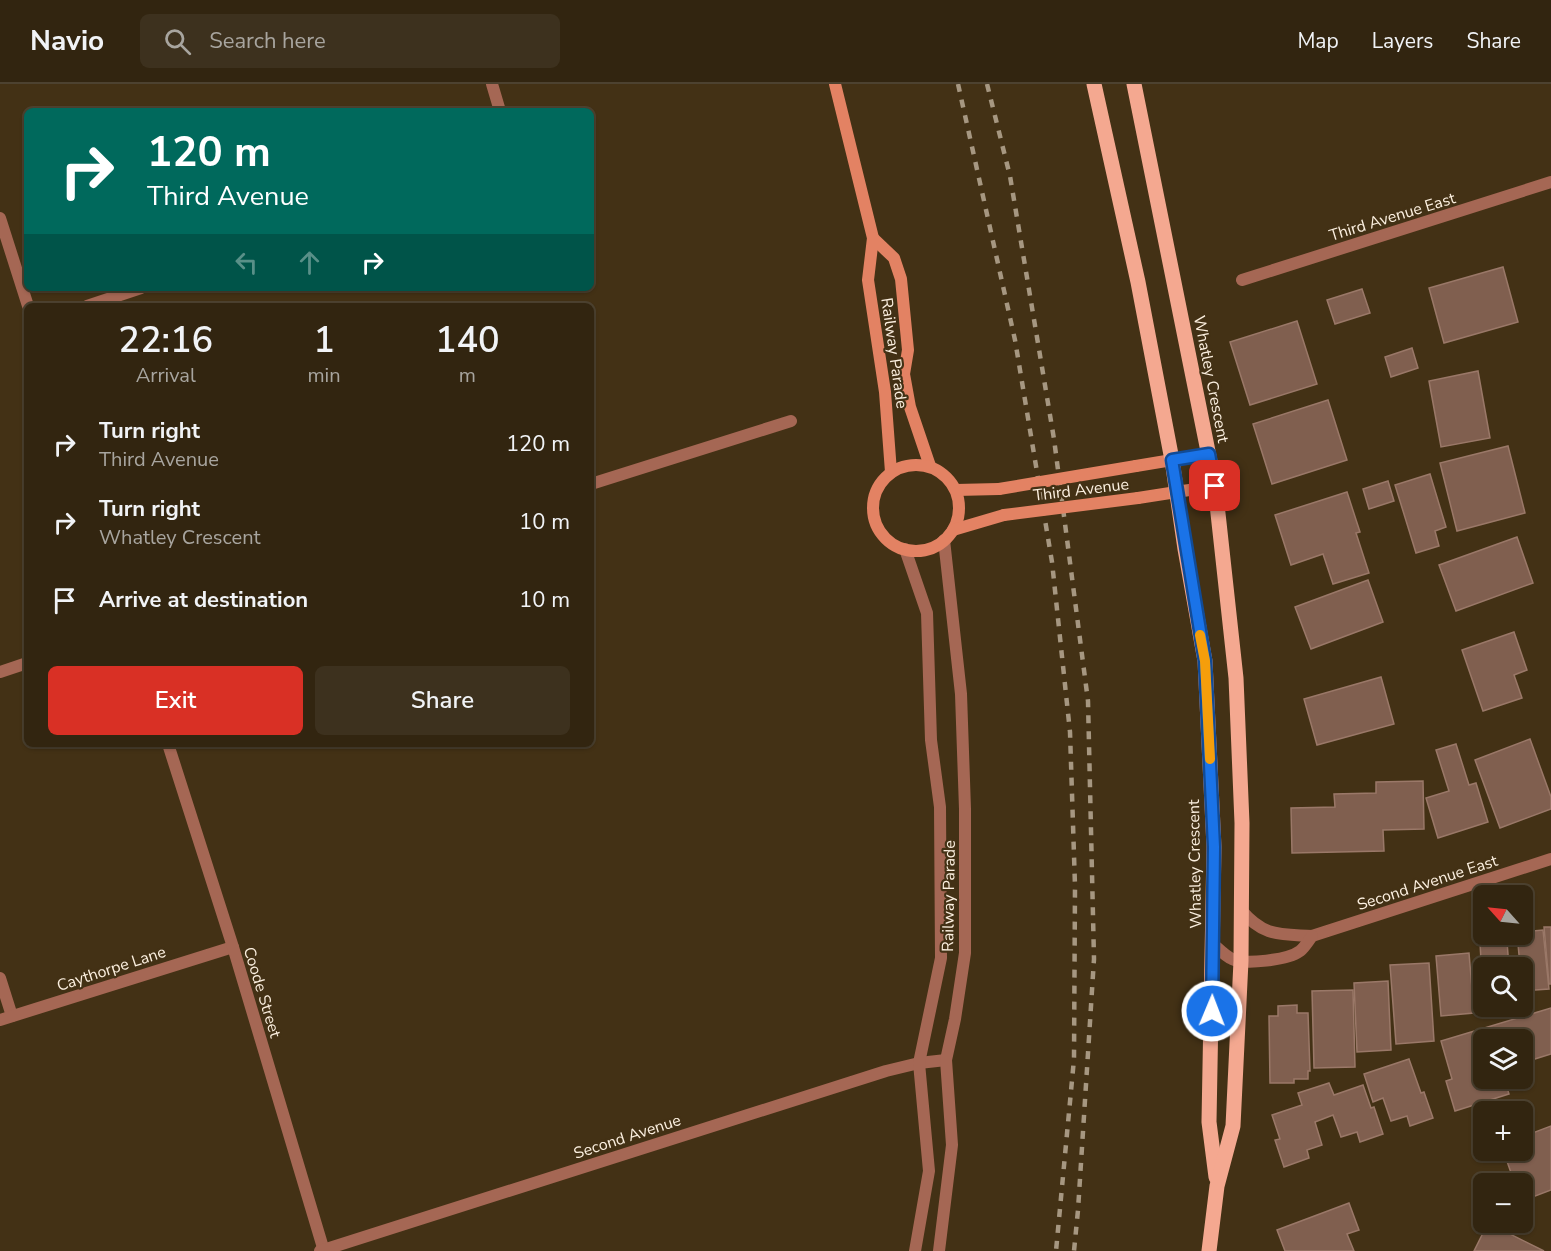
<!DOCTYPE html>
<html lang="en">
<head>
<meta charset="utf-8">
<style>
  body { margin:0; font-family:"Nunito Sans",sans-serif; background:#3d311e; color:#f1f3f6; height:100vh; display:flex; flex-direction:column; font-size:22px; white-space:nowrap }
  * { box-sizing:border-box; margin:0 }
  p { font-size:20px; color:#a8a59f }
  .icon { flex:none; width:33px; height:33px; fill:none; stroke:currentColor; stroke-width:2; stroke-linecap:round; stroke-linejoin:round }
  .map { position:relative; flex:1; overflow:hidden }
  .drawer { position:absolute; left:24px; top:219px; width:570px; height:444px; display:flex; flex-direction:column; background:#322510; border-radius:9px; box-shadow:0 2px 4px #0004,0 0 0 2px #4d4230 }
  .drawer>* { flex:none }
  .top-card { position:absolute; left:24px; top:24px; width:570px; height:183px; border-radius:9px; box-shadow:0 2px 4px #0004,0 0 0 2px #4d4230; background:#00695c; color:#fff; overflow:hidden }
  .needle { width:39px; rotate:297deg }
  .fabs { position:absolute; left:1473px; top:801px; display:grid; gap:12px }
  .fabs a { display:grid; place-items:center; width:60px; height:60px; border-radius:9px; background:#322510; box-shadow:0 2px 4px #0004,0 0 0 2px #4d4230; font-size:30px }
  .pin { position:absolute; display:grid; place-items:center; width:51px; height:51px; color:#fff; margin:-26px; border-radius:12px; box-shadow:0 3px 9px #0006 }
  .me { position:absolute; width:66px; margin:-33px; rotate:1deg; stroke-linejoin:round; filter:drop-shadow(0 0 4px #0008) }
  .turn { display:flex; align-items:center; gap:21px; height:126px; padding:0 24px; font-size:27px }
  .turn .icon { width:78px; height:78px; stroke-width:2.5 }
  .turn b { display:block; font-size:42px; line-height:51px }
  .lanes { display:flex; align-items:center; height:57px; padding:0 24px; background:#0003; justify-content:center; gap:30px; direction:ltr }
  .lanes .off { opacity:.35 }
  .eta { display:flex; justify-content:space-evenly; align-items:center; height:102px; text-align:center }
  .eta b { font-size:36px; font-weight:600; line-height:42px }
  .action { display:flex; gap:12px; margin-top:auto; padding:12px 24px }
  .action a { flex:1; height:69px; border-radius:9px; background:#d93025; color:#fff; font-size:24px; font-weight:600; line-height:69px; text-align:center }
  .action a+a { background:#3d311e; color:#f1f3f6 }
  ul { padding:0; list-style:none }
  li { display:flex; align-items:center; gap:18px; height:78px; padding:0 24px }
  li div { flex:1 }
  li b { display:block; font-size:22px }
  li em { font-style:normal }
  header { display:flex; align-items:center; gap:36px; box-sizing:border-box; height:84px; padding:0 30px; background:#322510; border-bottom:2px solid #4d4230 }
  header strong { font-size:28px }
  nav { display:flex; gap:33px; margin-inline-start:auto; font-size:21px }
  .search { width:420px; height:54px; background:#3d311e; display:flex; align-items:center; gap:15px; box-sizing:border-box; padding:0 21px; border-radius:9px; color:#a8a59f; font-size:22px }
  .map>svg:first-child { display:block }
</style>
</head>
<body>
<header>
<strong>Navio</strong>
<div class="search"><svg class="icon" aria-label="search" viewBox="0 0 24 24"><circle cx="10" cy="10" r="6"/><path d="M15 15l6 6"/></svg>Search here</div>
<nav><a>Map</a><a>Layers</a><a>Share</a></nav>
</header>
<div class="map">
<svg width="1551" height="1167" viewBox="0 0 1551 1167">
  <rect width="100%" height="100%" fill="#433115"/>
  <!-- building -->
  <g fill="#805f4f" stroke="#9a7868" stroke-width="1.5">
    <polygon points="1503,183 1518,238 1444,259 1429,204"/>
    <polygon points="1362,205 1370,229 1335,240 1327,216"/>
    <polygon points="1297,237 1317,300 1250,321 1230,258"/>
    <polygon points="1412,264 1418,284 1391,293 1385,273"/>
    <polygon points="1478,287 1490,354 1441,363 1429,297"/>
    <polygon points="1328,316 1347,376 1272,400 1253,340"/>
    <polygon points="1508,362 1525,429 1457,447 1440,379"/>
    <polygon points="1430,390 1446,443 1435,447 1439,462 1416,469 1395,401"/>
    <polygon points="1388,397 1394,417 1369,425 1363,405"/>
    <polygon points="1347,408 1360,448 1356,449 1369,489 1333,500 1323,470 1291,481 1275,431"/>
    <polygon points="1517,453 1533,499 1456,527 1439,481"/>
    <polygon points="1368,496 1383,538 1311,565 1295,523"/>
    <polygon points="1514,548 1527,586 1514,591 1522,614 1483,627 1462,566"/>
    <polygon points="1381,593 1394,640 1317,661 1304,615"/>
    <polygon points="1530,655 1551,713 1551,725 1500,744 1475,676"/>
    <polygon points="1456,660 1469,701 1476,699 1488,738 1438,754 1426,714 1449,707 1436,666"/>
    <polygon points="1423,697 1424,745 1383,746 1384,767 1292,769 1291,724 1335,723 1334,710 1376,709 1376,698"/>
    <polygon points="1544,843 1551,843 1551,900 1549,900"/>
    <polygon points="1543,846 1549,905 1522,907 1522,884 1512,884 1512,882 1520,881 1517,850 1522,850 1522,848"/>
    <polygon points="1507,857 1509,884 1484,884 1484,919 1476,920 1474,894 1482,894 1480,859"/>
    <polygon points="1469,869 1474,929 1441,932 1436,872"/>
    <polygon points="1429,879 1434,957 1396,960 1390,881"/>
    <polygon points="1388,897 1391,966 1357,968 1354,899"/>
    <polygon points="1353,906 1355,983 1314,984 1312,907"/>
    <polygon points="1297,921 1297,929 1308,929 1310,987 1308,987 1308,995 1294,995 1294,999 1270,999 1269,932 1278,932 1278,922"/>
    <polygon points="1551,924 1551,970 1522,979 1522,956 1484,956 1484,994 1504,994 1509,1010 1455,1027 1446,997 1452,995 1441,957"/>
    <polygon points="1409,975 1421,1009 1424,1008 1433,1034 1410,1042 1407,1032 1391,1037 1383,1014 1373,1018 1364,990"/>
    <polygon points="1329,999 1334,1011 1363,1001 1371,1024 1374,1023 1383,1050 1360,1058 1357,1048 1341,1053 1333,1031 1315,1038 1322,1061 1307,1066 1309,1074 1284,1083 1275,1056 1280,1055 1272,1031 1302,1021 1298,1009"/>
    <polygon points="1551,1042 1551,1106 1522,1117 1522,1100 1515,1100 1503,1066 1522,1066 1522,1053"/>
    <polygon points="1349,1119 1359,1146 1347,1150 1354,1167 1285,1167 1277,1146"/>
    <polygon points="1488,1139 1544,1167 1474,1167"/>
  </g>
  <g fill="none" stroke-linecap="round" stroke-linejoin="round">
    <!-- service -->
    <g stroke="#a56754" stroke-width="12">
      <polyline points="492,0 500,27"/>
      <polyline points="87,222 141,204"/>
      <polyline points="0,894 12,932"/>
      <polyline points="0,936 233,863"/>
    </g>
    <!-- minor -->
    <g stroke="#a56754" stroke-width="12">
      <polyline points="0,134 28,222"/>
      <polyline points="1242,196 1551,98"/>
      <polyline points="591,400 791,337"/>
      <polyline points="0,588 27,579"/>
      <polyline points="168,660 233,863 324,1167"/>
      <path d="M 1241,826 C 1264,853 1279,850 1312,852 L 1551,775"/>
      <path d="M 1213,860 C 1219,865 1224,871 1232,875 C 1245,881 1288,876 1300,867 C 1305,863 1309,856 1312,852"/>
      <polyline points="320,1167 886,987 919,979 946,976"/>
    </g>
    <!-- tertiary -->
    <g stroke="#a56754" stroke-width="12">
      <polyline points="905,465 927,529 931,656 940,723 941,874 919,979 929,1087 915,1167"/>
      <polyline points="939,1167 952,1061 946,976 955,935 965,869 965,725 961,610 944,456"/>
    </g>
    <!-- secondary -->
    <g stroke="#e38263" stroke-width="12">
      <polyline points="835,0 873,154 868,196 885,308 891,388"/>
      <polyline points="873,154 894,174 901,195 908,266 904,290 910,323 930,382"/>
      <circle cx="916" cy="424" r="43"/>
      <polyline points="1136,382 1208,370"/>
      <polyline points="956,406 999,405"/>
      <polyline points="1138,414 1215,402"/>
      <polyline points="953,446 1004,431"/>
    </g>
    <!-- primary -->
    <g stroke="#f4a890" stroke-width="15">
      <polyline points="1094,0 1138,198 1172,376 1185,465 1205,577 1214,763 1209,1038 1216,1093"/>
      <polyline points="1134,0 1215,402 1236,594 1242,739 1241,877 1233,1042 1217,1102 1209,1167"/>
    </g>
    <!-- rail -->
    <g stroke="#a69781" stroke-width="4.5" stroke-dasharray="8 8" stroke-linecap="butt">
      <polyline points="958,0 1015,256 1052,478 1070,648 1075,802 1074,975 1056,1167"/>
      <polyline points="987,0 1010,92 1054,355 1088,617 1094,875 1078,1126 1074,1167"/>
    </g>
    <!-- secondary-bridge -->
    <g stroke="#e38263" stroke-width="12">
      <polyline points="999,405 1136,382"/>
      <polyline points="1004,431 1138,414"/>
    </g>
  </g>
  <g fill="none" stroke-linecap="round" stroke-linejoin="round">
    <defs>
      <polyline id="route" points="1212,927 1214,763 1205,577 1172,376 1209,370 1215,402"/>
    </defs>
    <!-- route casing -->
    <use href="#route" stroke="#114b97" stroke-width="15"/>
    <!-- route -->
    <use href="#route" stroke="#1a73e8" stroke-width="10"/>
    <!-- slow -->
    <polyline stroke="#f59e0b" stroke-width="10" points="1200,551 1205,577 1210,675"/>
  </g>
  <g text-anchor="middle" stroke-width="4.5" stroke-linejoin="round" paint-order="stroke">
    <!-- street labels -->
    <g font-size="16" fill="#fcf0e0" stroke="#433115">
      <text transform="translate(1392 132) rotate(-17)" y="6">Third Avenue East</text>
      <text transform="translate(895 269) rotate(82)" y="6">Railway Parade</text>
      <text transform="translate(1212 295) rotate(79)" y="6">Whatley Crescent</text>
      <text transform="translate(1081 405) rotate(-7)" y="6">Third Avenue</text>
      <text transform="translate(1194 780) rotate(-91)" y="6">Whatley Crescent</text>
      <text transform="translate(1427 798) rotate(-18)" y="6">Second Avenue East</text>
      <text transform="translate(948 812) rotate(-89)" y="6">Railway Parade</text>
      <text transform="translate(111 884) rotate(-18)" y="6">Caythorpe Lane</text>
      <text transform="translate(263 908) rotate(73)" y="6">Coode Street</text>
      <text transform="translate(627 1052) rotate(-18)" y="6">Second Avenue</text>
    </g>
  </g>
</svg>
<div class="fabs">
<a><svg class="needle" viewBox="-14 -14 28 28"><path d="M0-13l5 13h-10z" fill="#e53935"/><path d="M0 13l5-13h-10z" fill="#a8a59f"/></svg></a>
<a><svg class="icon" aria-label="search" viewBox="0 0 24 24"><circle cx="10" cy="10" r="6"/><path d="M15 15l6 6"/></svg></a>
<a><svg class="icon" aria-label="layers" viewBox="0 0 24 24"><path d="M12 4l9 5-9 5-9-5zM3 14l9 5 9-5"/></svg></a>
<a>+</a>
<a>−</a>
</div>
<div class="pin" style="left:1215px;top:402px;background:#d93025"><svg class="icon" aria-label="arrive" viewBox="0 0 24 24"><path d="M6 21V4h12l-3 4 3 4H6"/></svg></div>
<svg class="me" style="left:1212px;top:927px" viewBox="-20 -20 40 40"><circle r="17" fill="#1a73e8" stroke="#fff" stroke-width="3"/><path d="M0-11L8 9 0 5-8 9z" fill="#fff"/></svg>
<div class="top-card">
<div class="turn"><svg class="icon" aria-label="right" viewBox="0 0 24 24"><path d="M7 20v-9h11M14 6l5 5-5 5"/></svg><div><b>120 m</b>Third Avenue</div></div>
<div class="lanes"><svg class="icon off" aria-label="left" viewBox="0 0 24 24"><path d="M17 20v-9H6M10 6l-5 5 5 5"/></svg><svg class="icon off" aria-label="ahead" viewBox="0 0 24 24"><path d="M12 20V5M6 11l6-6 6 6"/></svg><svg class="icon" aria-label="right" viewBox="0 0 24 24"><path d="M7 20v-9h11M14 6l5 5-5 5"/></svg></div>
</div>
<section class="drawer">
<div class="eta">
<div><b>22:16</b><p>Arrival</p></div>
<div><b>1</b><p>min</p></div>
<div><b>140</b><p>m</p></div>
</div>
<ul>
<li><svg class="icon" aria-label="right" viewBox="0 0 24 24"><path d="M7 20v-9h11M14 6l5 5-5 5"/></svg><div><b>Turn right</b><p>Third Avenue</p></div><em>120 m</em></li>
<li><svg class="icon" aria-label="right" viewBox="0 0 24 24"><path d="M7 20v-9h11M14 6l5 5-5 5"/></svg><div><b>Turn right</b><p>Whatley Crescent</p></div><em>10 m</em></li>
<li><svg class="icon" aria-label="arrive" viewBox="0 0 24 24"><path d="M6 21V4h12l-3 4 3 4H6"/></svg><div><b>Arrive at destination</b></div><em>10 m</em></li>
</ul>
<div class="action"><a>Exit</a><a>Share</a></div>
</section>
</div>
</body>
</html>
